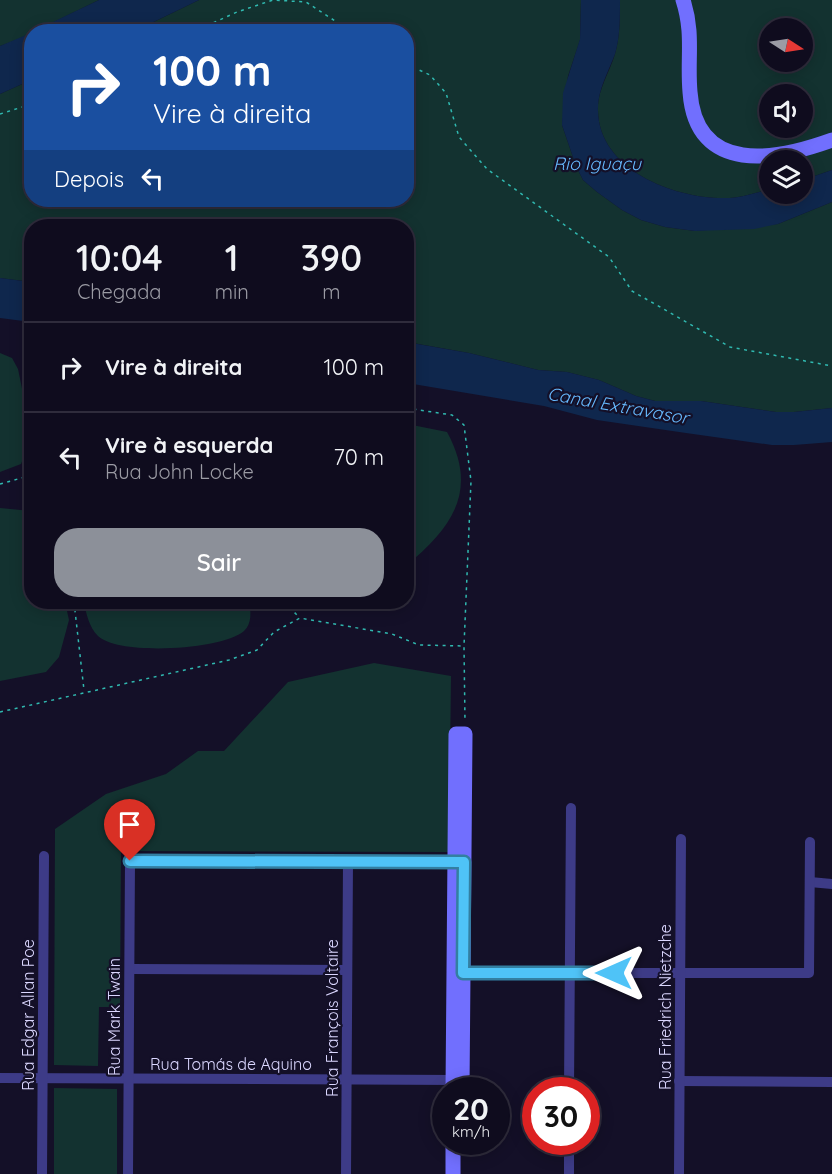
<!DOCTYPE html>
<html lang="pt">
<head>
<meta charset="utf-8">
<style>
  body { margin:0; font-family:Quicksand,sans-serif; background:#181527; color:#f1f3f6; height:100vh; display:flex; flex-direction:column; font-size:22px; white-space:nowrap }
  * { box-sizing:border-box; margin:0 }
  p { font-size:20px; color:#9b9ba4 }
  .icon { flex:none; width:33px; height:33px; fill:none; stroke:currentColor; stroke-width:2; stroke-linecap:round; stroke-linejoin:round }
  .map { position:relative; flex:1; overflow:hidden }
  .panel { position:absolute; left:24px; top:219px; width:390px; height:390px; display:flex; flex-direction:column; background:#0f0c1e; border-radius:24px; box-shadow:0 3px 15px #0003,0 0 0 2px #2f2c3c }
  .panel>* { flex:none }
  .banner { position:absolute; left:24px; top:24px; width:390px; height:183px; border-radius:24px; box-shadow:0 3px 15px #0003,0 0 0 2px #2f2c3c; background:#1a4fa0; color:#fff; overflow:hidden }
  .needle { width:39px; rotate:102deg }
  .controls { position:absolute; left:759px; top:18px; display:grid; gap:12px }
  .controls a { display:grid; place-items:center; width:54px; height:54px; border-radius:50%; background:#0f0c1e; box-shadow:0 3px 15px #0003,0 0 0 2px #2f2c3c; font-size:30px }
  .speed { position:absolute; left:432px; top:1077px; display:flex; gap:12px; font-size:30px; font-weight:700; text-align:center }
  .speed>* { display:grid; place-content:center; width:78px; height:78px; border-radius:50%; background:#0f0c1e; box-shadow:0 3px 15px #0003,0 0 0 2px #2f2c3c; line-height:1 }
  .speed small { font-size:15px; font-weight:400 }
  .speed .limit { border:9px solid #d22; background:#fff; color:#111 }
  .pin { position:absolute; display:grid; place-items:center; width:51px; height:51px; color:#fff; margin:-62px -26px; border-radius:50% 50% 50% 0; rotate:-45deg; box-shadow:0 0 6px #0007 }
  .pin .icon { rotate:45deg }
  .me { position:absolute; width:66px; margin:-33px; rotate:270deg; stroke-linejoin:round; filter:drop-shadow(0 0 4px #0008) }
  .turn { display:flex; align-items:center; gap:21px; height:126px; padding:0 30px; font-size:27px }
  .turn .icon { width:78px; height:78px; stroke-width:2.5 }
  .turn b { display:block; font-size:42px; line-height:51px }
  .then { display:flex; align-items:center; height:57px; padding:0 30px; background:#0003; gap:12px; font-size:22px }
  .eta { display:flex; justify-content:space-evenly; align-items:center; height:102px; text-align:center }
  .eta b { font-size:36px; font-weight:600; line-height:42px }
  .cta { display:flex; gap:12px; margin-top:auto; padding:12px 30px }
  .cta a { flex:1; height:69px; border-radius:24px; background:#8c9099; color:#fff; font-size:24px; font-weight:600; line-height:69px; text-align:center }
  ul { padding:0; list-style:none }
  li { display:flex; align-items:center; gap:18px; height:90px; padding:0 30px; border-top:2px solid #2f2c3c }
  li div { flex:1 }
  li b { display:block; font-size:22px }
  li em { font-style:normal }
  .map>svg:first-child { display:block }
</style>
</head>
<body>
<div class="map">
<svg width="832" height="1174" viewBox="0 0 832 1174">
  <rect width="100%" height="100%" fill="#141028"/>
  <!-- green -->
  <g fill="#133230" fill-rule="evenodd">
    <polygon points="0,0 99,0 19,39 0,46"/>
    <polygon points="199,0 581,0 580,40 568,76 562,125 576,166 583,180 597,192 622,210 641,220 665,227 695,231 778,224 832,202 832,408 794,412 776,412 701,401 655,401 636,396 599,380 567,372 538,370 469,353 407,342 406,226 32,226 31,282 0,278 0,94 31,80 32,200 406,200 406,32 135,31"/>
    <path d="M 620,0 L 832,0 L 832,170 L 803,180 L 802,160 L 770,160 L 769,189 C 755,193 740,198 725,198 C 675,199 599,170 598,111 C 597,89 611,71 616,50 C 620,34 620,17 620,0 ZM 770,28 L 802,28 L 802,62 L 770,62 ZM 770,94 L 802,94 L 802,128 L 770,128 Z"/>
    <polygon points="0,353 12,358 18,369 26,408 28,445 21,464 0,472"/>
    <path d="M 407,424 L 447,432 C 479,491 452,527 407,565 Z"/>
    <polygon points="0,508 31,511 32,602 65,602 69,620 59,657 46,672 0,681"/>
    <path d="M 84,602 L 249,602 C 251,611 252,624 244,631 C 223,650 119,656 98,636 C 89,627 86,613 84,602 Z"/>
    <polygon points="374,663 451,676 449,852 121,851 120,1007 99,1007 98,1066 54,1065 55,829 106,794 166,774 198,751 224,751 288,682"/>
    <polygon points="54,1088 117,1089 117,1174 54,1174"/>
  </g>
  <!-- water -->
  <g fill="#0f274d">
    <polygon points="99,0 199,0 135,31 34,31"/>
    <path d="M 581,0 L 620,0 C 620,18 620,38 615,54 C 608,73 597,91 598,111 C 599,170 675,199 725,198 C 740,198 755,193 769,189 L 770,194 L 802,194 L 803,180 L 832,170 L 832,202 L 778,224 L 754,229 L 695,231 L 665,227 L 641,220 L 622,210 L 597,192 L 583,180 L 576,166 L 562,125 L 563,93 L 580,39 Z"/>
    <polygon points="31,33 31,80 0,94 0,46"/>
    <polygon points="0,278 31,282 31,322 0,318"/>
    <polygon points="406,342 469,353 538,370 567,372 599,380 636,396 655,401 701,401 776,412 794,412 832,408 832,442 794,445 772,445 686,433 597,420 544,406 407,383"/>
  </g>
  <g fill="none" stroke-linecap="round" stroke-linejoin="round">
    <!-- path -->
    <g stroke="#30b9b0" stroke-width="1.5" stroke-dasharray="3 4.5" stroke-linecap="butt">
      <polyline points="193,32 237,12 273,0 306,2 352,32"/>
      <polyline points="406,64 430,75 446,93 459,137 487,169 609,257 632,291 730,347 832,366"/>
      <polyline points="0,114 32,104"/>
      <polyline points="406,408 452,415 464,425 471,481 464,646 465,722"/>
      <polyline points="0,484 32,475"/>
      <polyline points="74,602 84,690"/>
      <polyline points="284,602 299,617"/>
      <polyline points="0,712 229,660 257,650 274,632 300,618 392,634 419,645 464,646"/>
    </g>
    <!-- street -->
    <g stroke="#3d3b87" stroke-width="10">
      <polyline points="810,882 832,884"/>
      <polyline points="130,969 347,970"/>
      <polyline points="458,973 809,973 810,842"/>
      <polyline points="0,1078 459,1080"/>
      <polyline points="679,1081 832,1082"/>
      <polyline points="569,1090 571,808"/>
      <polyline points="42,1174 44,856"/>
      <polyline points="128,1174 130,861 462,862"/>
      <polyline points="346,1174 348,862"/>
      <polyline points="569,1174 569,1142"/>
      <polyline points="679,1174 681,839"/>
    </g>
    <!-- secondary -->
    <g stroke="#716ffe" stroke-width="15">
      <path d="M 683,0 C 694,34 687,58 690,92 C 696,176 777,160 832,140"/>
      <polyline points="453,1090 456,734 465,734 462,1090"/>
      <polyline points="453,1174 453,1142"/>
    </g>
  </g>
  <g fill="none" stroke-linecap="round" stroke-linejoin="round">
    <defs>
      <polyline id="route" points="130,861 464,862 463,973 614,973"/>
    </defs>
    <!-- route casing -->
    <use href="#route" stroke="#337fa1" stroke-width="15"/>
    <!-- route -->
    <use href="#route" stroke="#4fc3f7" stroke-width="10"/>
  </g>
  <g text-anchor="middle" stroke-width="4.5" stroke-linejoin="round" paint-order="stroke">
    <!-- street labels -->
    <g font-size="16" fill="#dbd7ff" stroke="#141028">
      <text transform="translate(665 1007) rotate(-90)" y="6">Rua Friedrich Nietzche</text>
      <text transform="translate(28 1015) rotate(-90)" y="6">Rua Edgar Allan Poe</text>
      <text transform="translate(114 1017) rotate(-90)" y="6">Rua Mark Twain</text>
      <text transform="translate(332 1018) rotate(-90)" y="6">Rua François Voltaire</text>
      <text x="231" y="1070">Rua Tomás de Aquino</text>
    </g>
    <!-- water labels -->
    <g font-size="18" font-style="italic" fill="#66b9fe" stroke="#141028">
      <text x="597" y="170">Rio Iguaçu</text>
      <text transform="translate(618 406) rotate(10)" y="6">Canal Extravasor</text>
    </g>
  </g>
</svg>
<div class="controls">
<a><svg class="needle" viewBox="-14 -14 28 28"><path d="M0-13l5 13h-10z" fill="#e53935"/><path d="M0 13l5-13h-10z" fill="#9b9ba4"/></svg></a>
<a><svg class="icon" aria-label="sound" viewBox="0 0 24 24"><path d="M4 9h4l5-4v14l-5-4H4zM17 9q2 3 0 6"/></svg></a>
<a><svg class="icon" aria-label="layers" viewBox="0 0 24 24"><path d="M12 4l9 5-9 5-9-5zM3 14l9 5 9-5"/></svg></a>
</div>
<div class="speed"><div>20<small>km/h</small></div><div class="limit">30</div></div>
<div class="pin" style="left:130px;top:861px;background:#d93025"><svg class="icon" aria-label="arrive" viewBox="0 0 24 24"><path d="M6 21V4h12l-3 4 3 4H6"/></svg></div>
<svg class="me" style="left:614px;top:973px" viewBox="-20 -20 40 40"><path d="M0-17L14 15 0 8-14 15z" fill="#4fc3f7" stroke="#fff" stroke-width="4"/></svg>
<div class="banner">
<div class="turn"><svg class="icon" aria-label="right" viewBox="0 0 24 24"><path d="M7 20v-9h11M14 6l5 5-5 5"/></svg><div><b>100 m</b>Vire à direita</div></div>
<div class="then">Depois<svg class="icon" aria-label="left" viewBox="0 0 24 24"><path d="M17 20v-9H6M10 6l-5 5 5 5"/></svg></div>
</div>
<section class="panel">
<div class="eta">
<div><b>10:04</b><p>Chegada</p></div>
<div><b>1</b><p>min</p></div>
<div><b>390</b><p>m</p></div>
</div>
<ul>
<li><svg class="icon" aria-label="right" viewBox="0 0 24 24"><path d="M7 20v-9h11M14 6l5 5-5 5"/></svg><div><b>Vire à direita</b></div><em>100 m</em></li>
<li><svg class="icon" aria-label="left" viewBox="0 0 24 24"><path d="M17 20v-9H6M10 6l-5 5 5 5"/></svg><div><b>Vire à esquerda</b><p>Rua John Locke</p></div><em>70 m</em></li>
</ul>
<div class="cta"><a>Sair</a></div>
</section>
</div>
</body>
</html>
